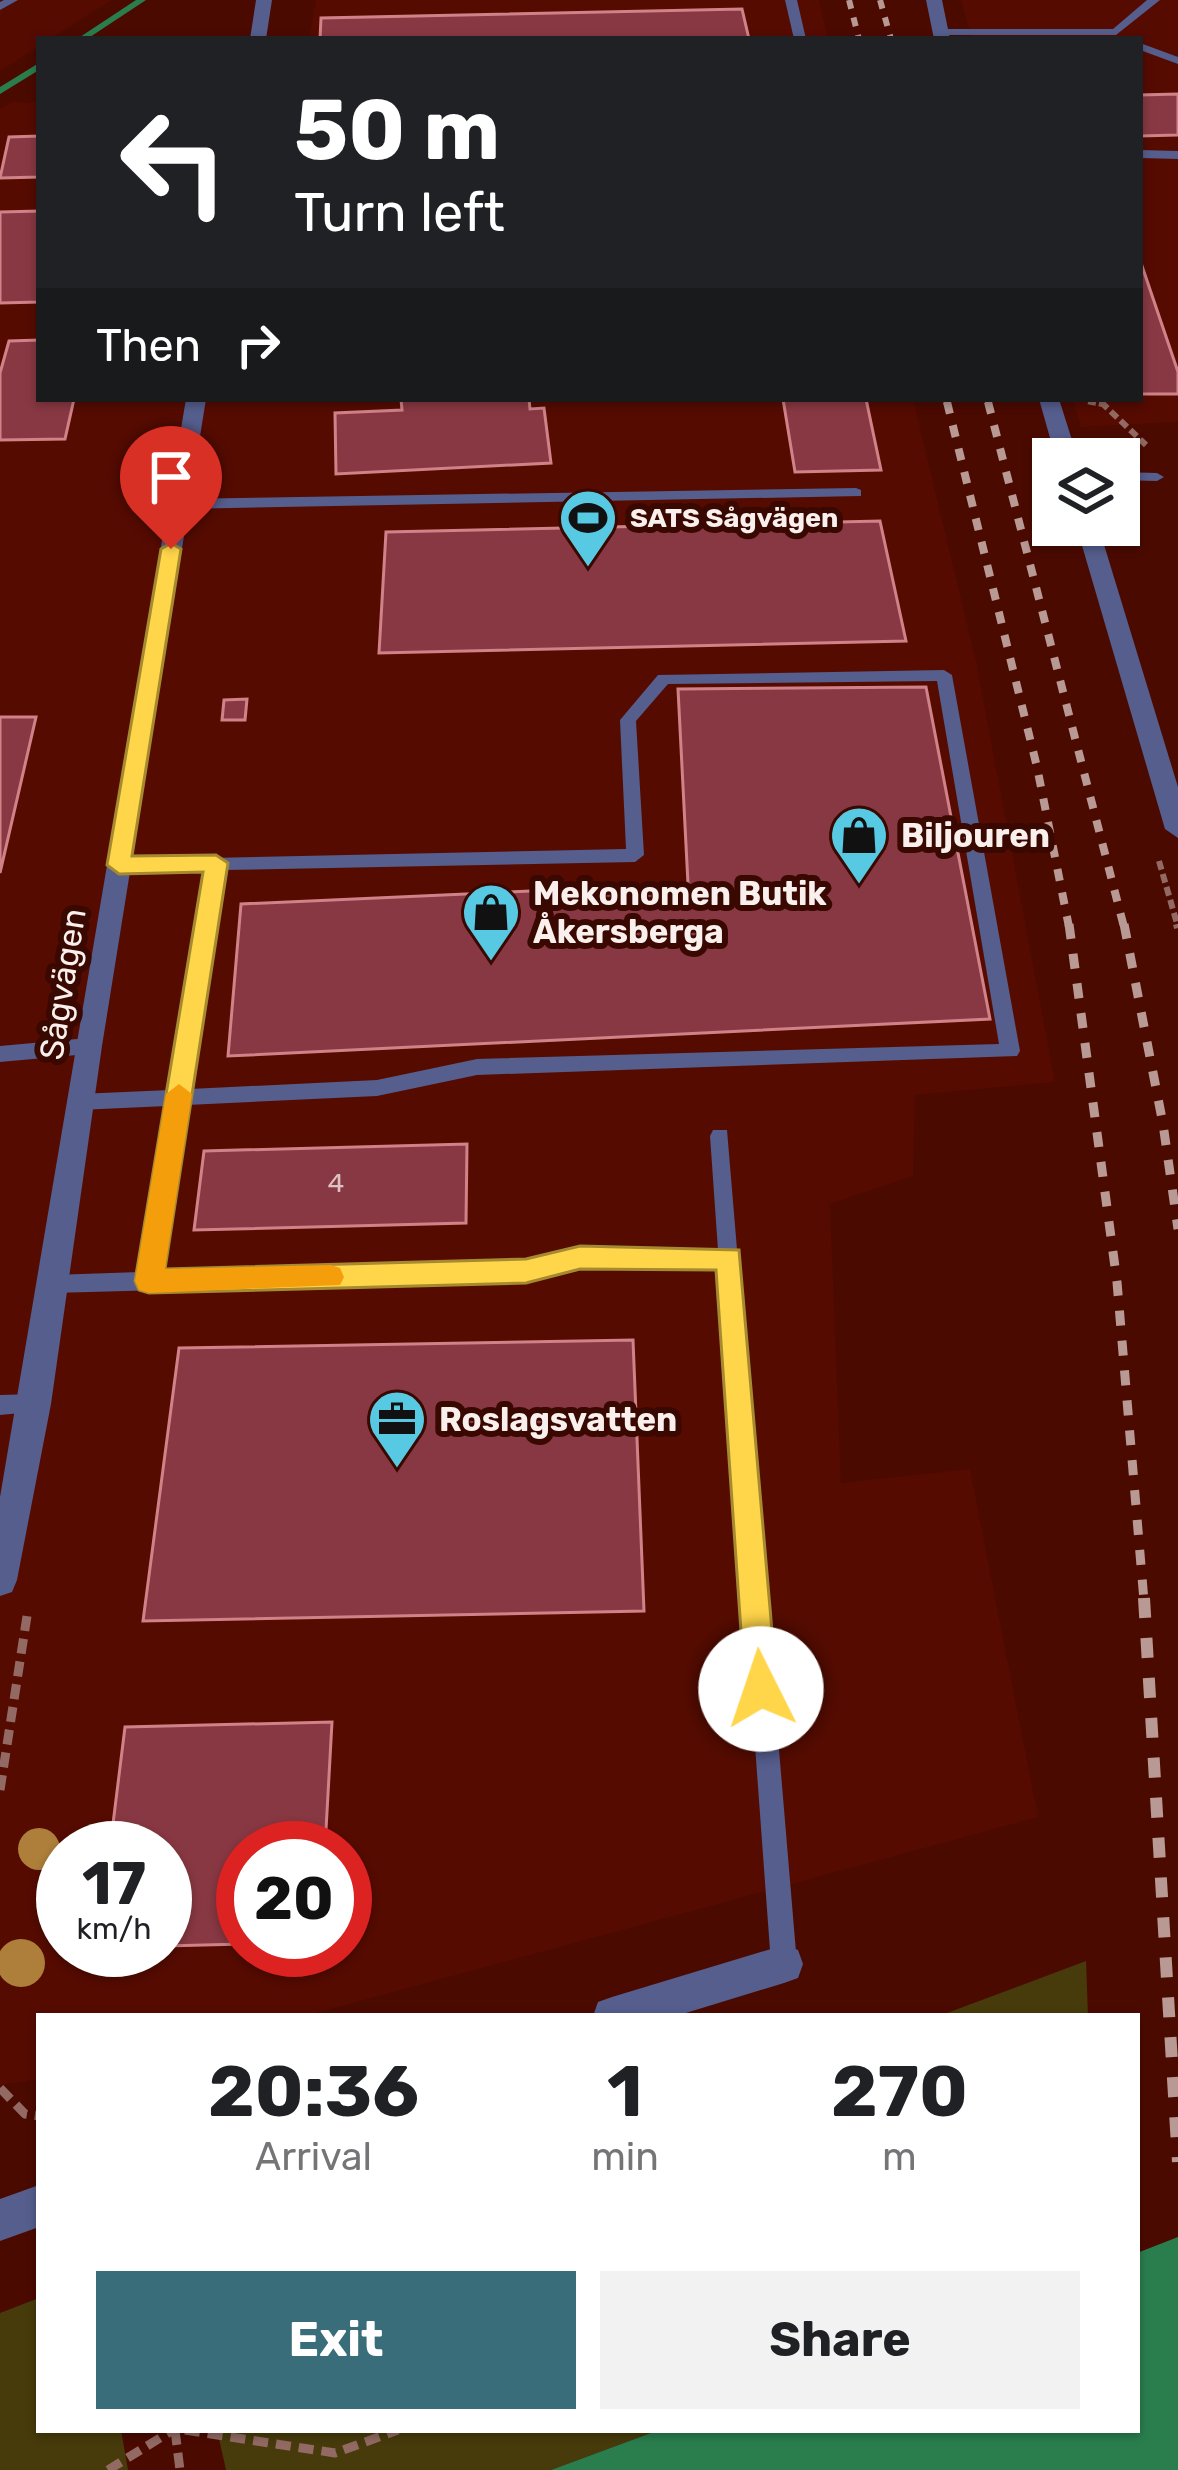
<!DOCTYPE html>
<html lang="en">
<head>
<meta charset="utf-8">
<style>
  body { margin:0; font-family:Rubik,sans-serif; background:#f2f2f2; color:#202124; height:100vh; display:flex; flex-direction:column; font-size:45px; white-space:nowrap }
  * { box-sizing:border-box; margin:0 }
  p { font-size:39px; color:#757577 }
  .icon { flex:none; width:66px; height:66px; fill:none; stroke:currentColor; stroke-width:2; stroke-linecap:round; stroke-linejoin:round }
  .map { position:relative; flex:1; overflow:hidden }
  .sheet { position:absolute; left:36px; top:2013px; width:1104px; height:420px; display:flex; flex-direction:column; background:#fff; border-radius:0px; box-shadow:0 3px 9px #0004 }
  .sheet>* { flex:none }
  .top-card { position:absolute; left:36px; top:36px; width:1107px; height:366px; border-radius:0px; box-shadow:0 3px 9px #0004; background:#202124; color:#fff; overflow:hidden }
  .tools { position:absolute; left:1032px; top:438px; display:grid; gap:24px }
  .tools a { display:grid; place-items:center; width:108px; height:108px; border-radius:0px; background:#fff; box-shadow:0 3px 9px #0004; font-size:60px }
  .speed { position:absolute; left:36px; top:1821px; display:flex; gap:24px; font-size:60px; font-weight:700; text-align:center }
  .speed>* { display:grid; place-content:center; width:156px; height:156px; border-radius:50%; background:#fff; box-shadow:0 3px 9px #0004; line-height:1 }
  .speed small { font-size:30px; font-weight:400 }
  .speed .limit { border:18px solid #d22; background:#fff; color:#111 }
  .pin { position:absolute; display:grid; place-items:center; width:102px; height:102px; color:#fff; margin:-123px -51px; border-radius:50% 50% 50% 0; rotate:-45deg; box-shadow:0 0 12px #0007 }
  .pin .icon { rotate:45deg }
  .me { position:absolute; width:132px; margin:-66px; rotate:356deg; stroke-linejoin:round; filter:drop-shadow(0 0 9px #0008) }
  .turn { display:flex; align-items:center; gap:42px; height:252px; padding:0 60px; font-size:54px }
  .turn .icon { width:156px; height:156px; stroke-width:2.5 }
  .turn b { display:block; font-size:84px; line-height:102px }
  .then { display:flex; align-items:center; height:114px; padding:0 60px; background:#0003; gap:24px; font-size:45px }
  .eta { display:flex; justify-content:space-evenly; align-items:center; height:204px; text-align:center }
  .eta b { font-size:72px; font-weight:700; line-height:84px }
  .action { display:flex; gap:24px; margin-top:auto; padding:24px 60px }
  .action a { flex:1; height:138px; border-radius:0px; background:#396d79; color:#fff; font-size:48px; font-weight:700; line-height:138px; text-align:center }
  .action a+a { background:#f2f2f2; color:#202124 }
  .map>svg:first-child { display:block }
</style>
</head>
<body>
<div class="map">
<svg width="1178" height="2470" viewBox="0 0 1178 2470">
  <rect width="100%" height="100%" fill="#4b0a00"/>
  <!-- built -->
  <g fill="#550b00" fill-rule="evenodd">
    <polygon points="0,0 112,0 50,39 39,39 39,46 0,71"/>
    <polygon points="316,0 819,0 828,39 309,39"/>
    <polygon points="961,0 1178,0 1178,422 1081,427 1073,399 1140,399 1140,39 972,39"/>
    <path d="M 11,102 L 39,103 L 39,399 L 913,399 L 976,661 L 1055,1082 L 915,1095 L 913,1176 L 830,1204 L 841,1483 L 970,1469 L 1038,1817 L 305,2016 L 39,2016 L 39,2079 L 0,2085 L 0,109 ZM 63,1848 L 165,1848 L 165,1950 L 63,1950 ZM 243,1848 L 345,1848 L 345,1950 L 243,1950 Z"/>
  </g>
  <!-- green -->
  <g fill="#473b0b">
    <polygon points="1086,1961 1088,2016 939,2016"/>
    <polygon points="39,2298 39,2430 121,2430 128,2470 0,2470 0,2313"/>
    <polygon points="217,2430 659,2430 551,2470 226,2470"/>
  </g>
  <!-- water -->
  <polygon fill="#2a7e4e" points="1178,2237 1178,2470 551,2470 659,2430 1137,2430 1137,2253"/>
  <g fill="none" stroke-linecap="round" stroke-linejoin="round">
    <!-- stream -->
    <g fill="#2a7e4e" fill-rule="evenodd">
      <polygon points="136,0 146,0 87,39 77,39"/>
      <polygon points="39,63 39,70 0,94 0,87"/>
    </g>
  </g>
  <!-- building -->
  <g fill="#883842" stroke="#d18288" stroke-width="3">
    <polygon points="742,9 749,39 320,39 321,18"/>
    <polygon points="1178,94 1178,135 1140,136 1140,95"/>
    <polygon points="39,136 39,177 0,178 9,137"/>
    <polygon points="39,211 39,302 0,303 0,212"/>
    <polygon points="1140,260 1178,372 1178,394 1140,394"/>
    <polygon points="39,340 39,399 74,399 65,439 0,440 0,373 9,341"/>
    <polygon points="401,399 529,399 530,409 544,408 551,463 336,474 335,413 402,410"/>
    <polygon points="783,399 866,399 881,470 795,472"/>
    <polygon points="880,521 906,641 379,653 386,532"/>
    <polygon points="926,687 990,1019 228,1056 241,904 688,884 678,689"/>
    <polygon points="247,699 245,720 222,720 224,700"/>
    <polygon points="0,717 36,717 0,873"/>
    <polygon points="467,1144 466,1223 194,1230 204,1151"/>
    <polygon points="633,1340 644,1611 143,1621 179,1348"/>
    <polygon points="332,1722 325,1848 243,1848 243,1944 165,1946 165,1848 110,1848 125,1727"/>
  </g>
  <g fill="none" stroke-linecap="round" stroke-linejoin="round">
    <!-- path-far3 -->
    <polyline stroke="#936a63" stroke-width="4.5" stroke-dasharray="8 3" stroke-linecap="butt" points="1088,402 1104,405"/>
    <!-- path-far2 -->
    <g stroke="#936a63" stroke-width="6" stroke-dasharray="9 4.5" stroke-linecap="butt">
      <polyline points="1101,402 1146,445"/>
      <polyline points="1159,861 1178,927"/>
    </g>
    <!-- path-far1 -->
    <polyline stroke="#936a63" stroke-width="8" stroke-dasharray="12 6" stroke-linecap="butt" points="1177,924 1178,928"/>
    <!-- path -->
    <g stroke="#936a63" stroke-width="9" stroke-dasharray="15 8" stroke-linecap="butt">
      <polyline points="0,1790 27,1616"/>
      <polyline points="0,2088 25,2114 39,2116"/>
      <polyline points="175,2430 180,2470"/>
      <polyline points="185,2430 335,2453 398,2430"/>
      <polyline points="108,2470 173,2430"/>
    </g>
    <!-- service -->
    <g fill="#555e8d" fill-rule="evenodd">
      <polygon points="4,0 18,0 0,10 0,2"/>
      <polygon points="785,0 797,0 806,39 794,39"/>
      <polygon points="1147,0 1160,0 1116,35 940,35 934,32 940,29 1113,29"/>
      <polygon points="1140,43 1178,57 1178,64 1140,50"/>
      <polygon points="1140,150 1178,151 1178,159 1140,158"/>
      <polygon points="1119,472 1157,473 1164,477 1157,481 1119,480"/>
      <polygon points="856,488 861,490 861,496 179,509 171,504 179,499"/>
      <path d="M 944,670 L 952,675 L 1020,1051 L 1017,1056 L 477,1075 L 377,1096 L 187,1105 L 161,1272 L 525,1262 L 581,1249 L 718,1250 L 710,1136 L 713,1130 L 727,1130 L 797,1964 L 793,1973 L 784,1977 L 775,1973 L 771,1964 L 720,1268 L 581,1267 L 525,1280 L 52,1293 L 44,1291 L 41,1284 L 44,1277 L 52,1275 L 140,1272 L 167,1106 L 79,1110 L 69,1102 L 79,1094 L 170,1090 L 206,870 L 119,872 L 110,865 L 113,860 L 626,849 L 620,720 L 658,675 ZM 937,681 L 999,1044 L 477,1059 L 377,1080 L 190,1089 L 224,870 L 635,862 L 644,855 L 636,721 L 668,684 Z"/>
      <polygon points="88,1038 98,1046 88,1054 0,1062 0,1046"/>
      <polygon points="35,1394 43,1397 46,1404 43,1411 0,1415 0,1395"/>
    </g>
    <!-- minor -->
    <g fill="#555e8d" fill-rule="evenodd">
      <polygon points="926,0 942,0 950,39 934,39"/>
      <polygon points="1039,399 1059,399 1078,459 1056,459"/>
      <polygon points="1076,525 1098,525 1178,787 1178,838 1165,829"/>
      <polygon points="784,1945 798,1950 803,1964 798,1978 784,1983 676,2016 593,2016 598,2002 612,1997"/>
      <polygon points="39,2185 39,2227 0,2241 0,2199"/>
    </g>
    <!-- tertiary -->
    <g fill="#555e8d" fill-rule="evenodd">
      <polygon points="256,0 272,0 266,39 250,39"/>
      <polygon points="186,399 206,399 102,1046 51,1404 17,1580 12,1592 0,1596 0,1497"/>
    </g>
    <!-- rail-far3 -->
    <g stroke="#b89994" stroke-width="6" stroke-dasharray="9 9" stroke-linecap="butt">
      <polyline points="849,0 859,39"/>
      <polyline points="880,0 891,39"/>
      <polyline points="946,399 947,405"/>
      <polyline points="987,399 989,405"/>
    </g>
    <!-- rail-far2 -->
    <g stroke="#b89994" stroke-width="8" stroke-dasharray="12 12" stroke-linecap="butt">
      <polyline points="947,402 1037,767 1069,927"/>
      <polyline points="988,402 1124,927"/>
    </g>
    <!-- rail-far1 -->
    <g stroke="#b89994" stroke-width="9" stroke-dasharray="15 15" stroke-linecap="butt">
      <polyline points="1069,924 1117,1282 1144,1601"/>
      <polyline points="1124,924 1163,1124 1178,1229"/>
    </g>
    <!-- rail -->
    <polyline stroke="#b89994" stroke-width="12" stroke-dasharray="20 20" stroke-linecap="butt" points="1144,1598 1178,2162"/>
  </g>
  <!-- trees -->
  <g fill="#ad7f3a">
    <circle cx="39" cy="1849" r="21"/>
    <circle cx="21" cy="1963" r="24"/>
  </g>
  <!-- route -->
  <polygon fill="#ffd54a" stroke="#a68a30" stroke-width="3" points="171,543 181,549 132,856 216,855 228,863 165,1269 526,1259 580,1246 739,1250 777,1689 772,1700 761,1705 749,1700 745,1689 716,1270 580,1269 526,1283 149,1293 139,1290 135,1281 203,872 119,874 107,865 161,549"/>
  <!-- slow -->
  <polygon fill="#f59e0b" points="179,1084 192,1094 165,1269 331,1265 340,1268 344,1277 340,1285 149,1293 139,1290 135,1281 166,1094"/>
  <!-- icons -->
  <defs>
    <symbol id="stadium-pin" viewBox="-11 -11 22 30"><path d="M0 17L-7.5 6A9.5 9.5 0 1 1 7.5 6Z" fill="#57c9e2" stroke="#390801"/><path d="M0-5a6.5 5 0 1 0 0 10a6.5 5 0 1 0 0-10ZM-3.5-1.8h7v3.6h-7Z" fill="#111"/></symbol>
    <symbol id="shop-pin" viewBox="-11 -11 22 30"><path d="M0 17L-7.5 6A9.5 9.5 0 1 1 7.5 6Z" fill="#57c9e2" stroke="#390801"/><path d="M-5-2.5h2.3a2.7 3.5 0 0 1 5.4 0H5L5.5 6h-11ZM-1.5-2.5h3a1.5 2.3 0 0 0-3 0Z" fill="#111"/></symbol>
    <symbol id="office-pin" viewBox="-11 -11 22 30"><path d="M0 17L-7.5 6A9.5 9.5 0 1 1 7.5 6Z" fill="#57c9e2" stroke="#390801"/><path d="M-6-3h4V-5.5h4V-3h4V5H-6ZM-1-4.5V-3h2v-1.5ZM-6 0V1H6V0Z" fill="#111"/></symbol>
  </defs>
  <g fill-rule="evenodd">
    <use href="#stadium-pin" x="555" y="485" width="66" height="90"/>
    <use href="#shop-pin" x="826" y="802" width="66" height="90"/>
    <use href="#shop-pin" x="458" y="879" width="66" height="90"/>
    <use href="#office-pin" x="364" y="1386" width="66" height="90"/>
  </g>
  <g text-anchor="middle" stroke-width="12" stroke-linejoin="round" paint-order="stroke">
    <!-- far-poi labels -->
    <g font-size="27" font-weight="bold" fill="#f9f0ee" stroke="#390801" text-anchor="start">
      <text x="630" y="527">SATS Sågvägen</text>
    </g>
    <!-- number labels -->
    <g font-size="27" fill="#ddc2c3">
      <text x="336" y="1192">4</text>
    </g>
    <!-- poi labels -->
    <g font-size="33" font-weight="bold" fill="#f9f0ee" stroke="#390801" text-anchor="start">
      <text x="901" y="847">Biljouren</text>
      <text x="533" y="905">Mekonomen Butik<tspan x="533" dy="38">Åkersberga</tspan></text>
      <text x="439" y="1431">Roslagsvatten</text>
    </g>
    <!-- street labels -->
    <g font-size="33" fill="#f9f0ee" stroke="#390801">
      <text transform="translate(62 984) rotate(-81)" y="12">Sågvägen</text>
    </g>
  </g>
</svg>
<div class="tools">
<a><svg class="icon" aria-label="layers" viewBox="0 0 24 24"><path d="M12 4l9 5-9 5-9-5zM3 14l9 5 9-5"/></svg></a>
</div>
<div class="speed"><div>17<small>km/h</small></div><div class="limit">20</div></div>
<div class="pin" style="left:171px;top:549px;background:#d93025"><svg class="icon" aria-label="arrive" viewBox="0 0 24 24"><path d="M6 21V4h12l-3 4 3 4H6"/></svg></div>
<svg class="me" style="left:761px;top:1689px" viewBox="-20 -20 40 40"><circle r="19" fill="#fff"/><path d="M0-13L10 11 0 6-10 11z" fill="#ffd54a"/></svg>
<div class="top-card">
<div class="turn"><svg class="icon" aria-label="left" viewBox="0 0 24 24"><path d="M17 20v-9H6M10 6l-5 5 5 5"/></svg><div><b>50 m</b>Turn left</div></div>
<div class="then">Then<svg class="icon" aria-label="right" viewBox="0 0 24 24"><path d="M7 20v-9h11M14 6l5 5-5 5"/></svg></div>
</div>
<section class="sheet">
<div class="eta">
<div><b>20:36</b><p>Arrival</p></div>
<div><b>1</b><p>min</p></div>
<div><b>270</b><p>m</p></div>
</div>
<div class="action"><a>Exit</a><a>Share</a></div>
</section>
</div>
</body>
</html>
